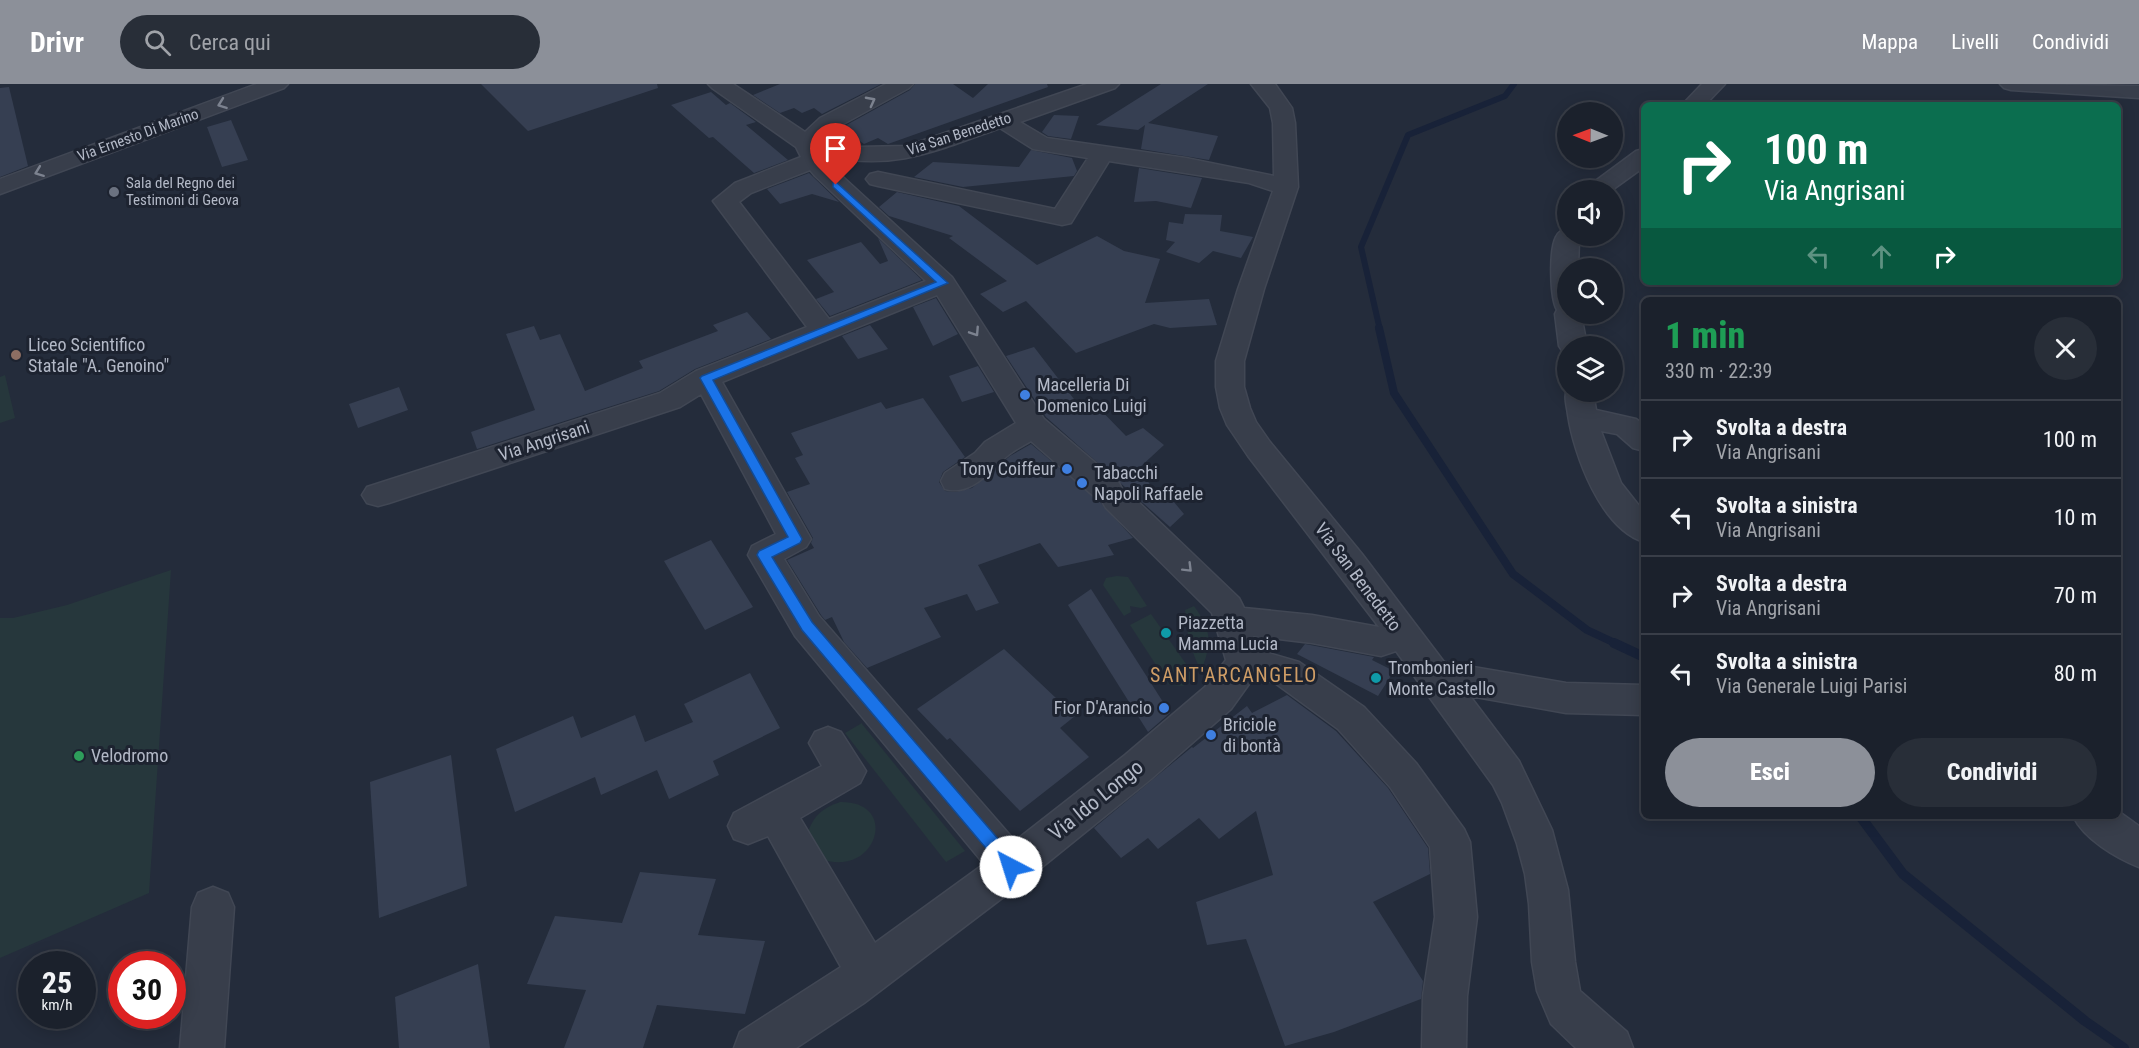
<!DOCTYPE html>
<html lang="it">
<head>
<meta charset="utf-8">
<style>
  body { margin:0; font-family:"Roboto Condensed",sans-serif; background:#282e38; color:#f1f3f6; height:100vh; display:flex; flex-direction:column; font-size:22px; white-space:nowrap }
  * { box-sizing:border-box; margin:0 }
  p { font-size:20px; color:#a0a3a9 }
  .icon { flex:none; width:33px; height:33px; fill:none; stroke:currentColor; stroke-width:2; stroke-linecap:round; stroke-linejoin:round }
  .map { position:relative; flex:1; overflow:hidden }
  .drawer { position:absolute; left:1641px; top:213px; width:480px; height:522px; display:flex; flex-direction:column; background:#1b212c; border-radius:9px; box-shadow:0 3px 15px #0003,0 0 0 2px #393e48 }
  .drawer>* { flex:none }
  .hud { position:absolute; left:1641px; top:18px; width:480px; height:183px; border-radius:9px; box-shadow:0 3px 15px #0003,0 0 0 2px #393e48; background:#0b6e4f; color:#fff; overflow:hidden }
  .needle { width:39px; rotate:271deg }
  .fabs { position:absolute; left:1557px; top:18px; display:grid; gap:12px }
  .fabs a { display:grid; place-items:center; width:66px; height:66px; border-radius:50%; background:#1b212c; box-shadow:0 3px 15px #0003,0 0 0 2px #393e48; font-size:30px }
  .speed { position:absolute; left:18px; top:867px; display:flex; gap:12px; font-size:30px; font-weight:700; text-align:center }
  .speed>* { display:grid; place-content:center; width:78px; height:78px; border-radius:50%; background:#1b212c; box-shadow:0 3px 15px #0003,0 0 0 2px #393e48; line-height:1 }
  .speed small { font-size:15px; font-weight:400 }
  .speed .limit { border:9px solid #d22; background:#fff; color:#111 }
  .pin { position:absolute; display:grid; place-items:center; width:51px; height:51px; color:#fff; margin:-62px -26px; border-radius:50% 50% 50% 0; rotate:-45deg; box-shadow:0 0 6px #0007 }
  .pin .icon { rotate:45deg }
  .me { position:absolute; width:66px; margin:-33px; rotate:320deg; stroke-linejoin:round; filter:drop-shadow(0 0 4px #0008) }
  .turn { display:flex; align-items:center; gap:21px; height:126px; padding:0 24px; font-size:27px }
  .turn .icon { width:78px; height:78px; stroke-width:2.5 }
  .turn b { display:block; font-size:42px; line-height:51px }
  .lanes { display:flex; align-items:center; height:57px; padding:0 24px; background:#0003; justify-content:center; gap:30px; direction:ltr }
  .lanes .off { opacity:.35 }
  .round { display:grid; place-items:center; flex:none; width:63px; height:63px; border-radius:32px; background:#282e38 }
  .headline { display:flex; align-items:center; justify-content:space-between; height:102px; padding:0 24px }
  h1 { font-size:36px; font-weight:800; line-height:45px; color:#1e9e55 }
  .primary-button { display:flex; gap:12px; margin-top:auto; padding:12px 24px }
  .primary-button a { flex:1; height:69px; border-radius:36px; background:#8c9099; color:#fff; font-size:24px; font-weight:800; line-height:69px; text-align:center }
  .primary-button a+a { background:#282e38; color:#f1f3f6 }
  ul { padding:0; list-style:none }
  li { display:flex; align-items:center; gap:18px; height:78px; padding:0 24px; border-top:2px solid #393e48 }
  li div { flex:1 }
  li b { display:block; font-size:22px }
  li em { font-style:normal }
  header { display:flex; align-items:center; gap:36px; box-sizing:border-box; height:84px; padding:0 30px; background:#8c9099; color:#fff }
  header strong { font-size:28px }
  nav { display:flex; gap:33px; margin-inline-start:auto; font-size:21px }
  .search { width:420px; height:54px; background:#282e38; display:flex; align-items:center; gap:15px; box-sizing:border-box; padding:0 21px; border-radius:33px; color:#a0a3a9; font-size:22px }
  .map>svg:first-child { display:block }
</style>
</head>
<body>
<header>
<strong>Drivr</strong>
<div class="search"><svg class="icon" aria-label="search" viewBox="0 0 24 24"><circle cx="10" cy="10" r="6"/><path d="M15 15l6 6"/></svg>Cerca qui</div>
<nav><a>Mappa</a><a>Livelli</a><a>Condividi</a></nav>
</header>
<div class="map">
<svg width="2139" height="964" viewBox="0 0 2139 964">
  <rect width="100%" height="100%" fill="#242c3b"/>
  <!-- green -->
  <g fill="#26373c">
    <polygon points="5,291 15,334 0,339 0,293"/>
    <polygon points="171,486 149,809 0,874 0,534 13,534 67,521"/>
    <polygon points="1117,492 1128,493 1147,522 1141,524 1130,522 1131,528 1124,532 1103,501 1106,494"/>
    <path d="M 1194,522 C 1212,547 1212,559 1201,587 C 1189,562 1188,554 1185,526 Z"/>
    <polygon points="1151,530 1191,587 1191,596 1183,602 1169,601 1130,541"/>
    <polygon points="862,639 862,640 965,767 946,778 845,649"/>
    <path d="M 840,718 C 901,717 876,795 821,775 L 808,748 C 814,731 823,724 840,718 Z"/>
  </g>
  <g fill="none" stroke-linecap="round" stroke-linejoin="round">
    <!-- stream-far2 -->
    <polyline stroke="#182238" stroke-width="6" points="1380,246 1361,163 1408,51 1505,12 1514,0"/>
    <!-- stream-far1 -->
    <polyline stroke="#182238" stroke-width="8" points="1379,244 1394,309 1513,490 1587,546 1617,560"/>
    <!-- stream -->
    <g stroke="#182238" stroke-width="10">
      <polyline points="1614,559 1644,573"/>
      <polyline points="1860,732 1903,790 2085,937 2124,964"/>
    </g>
  </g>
  <!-- building -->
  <g fill="#363f52">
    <polygon points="481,0 657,0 658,4 528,47"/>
    <polygon points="780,0 881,0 822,30 814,24 802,29 794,24 780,29 753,11"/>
    <polygon points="915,0 953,0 973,14 988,0 1047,0 1048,3 888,60 878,54 864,60 841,44 910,6"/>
    <polygon points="1161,0 1208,0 1148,39 1218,52 1209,76 1141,65 1145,41 1138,46 1096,41"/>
    <polygon points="9,3 28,82 0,93 0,4"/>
    <polygon points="711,8 726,21 730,19 756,38 746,41 788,76 754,89 713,53 709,54 671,21"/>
    <polygon points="1054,31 1079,32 1071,55 1048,52 1042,48"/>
    <polygon points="231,36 248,76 222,83 207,43"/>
    <polygon points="1031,66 1072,74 1077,87 1074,92 963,103 914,93 933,78 1019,83"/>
    <polygon points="1139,84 1202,94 1191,124 1156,117 1134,118"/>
    <polygon points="809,89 839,118 812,110 780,120 767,105"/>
    <polygon points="897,108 959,122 1037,181 1097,152 1124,167 1160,175 1145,219 1209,215 1217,241 1170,244 1154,240 1076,269 1026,217 1003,228 980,210 1007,197 949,154 953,152 889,132 879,123"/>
    <polygon points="1185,130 1222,131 1220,147 1253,153 1241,174 1213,167 1199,179 1166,168 1175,158 1166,156 1169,138 1183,140"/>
    <polygon points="878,154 922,196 830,232 816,215 834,208 807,176 861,158 880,180 888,177"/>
    <polygon points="936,214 958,250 933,262 913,223"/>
    <polygon points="747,228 771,255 695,285 659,307 477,365 471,348 535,326 506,250 534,242 540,256 560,250 585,307 643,284 639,277 718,247 713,241"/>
    <polygon points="870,241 888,265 858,275 842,252"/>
    <polygon points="1034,263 1077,319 1091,316 1126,352 1143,344 1164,361 1138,385 1160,413 1168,411 1184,430 1170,443 1046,333 1006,272"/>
    <polygon points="978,282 994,308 962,318 949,292"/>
    <polygon points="399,303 408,326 358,344 349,320"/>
    <polygon points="923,314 965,373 943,388 939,398 945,407 955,408 972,404 1010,372 1031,360 1100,418 1133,454 1108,461 1114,471 1058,483 1040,459 978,481 999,519 976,527 967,510 924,524 941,553 867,584 844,558 832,533 825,536 821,531 787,476 814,464 811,459 813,454 787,408 810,400 795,374 803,371 791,349 881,318 886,325"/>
    <polygon points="711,456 753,523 705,546 664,477"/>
    <polygon points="1091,505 1170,629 1148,648 1068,521"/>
    <polygon points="1305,560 1374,573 1372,576 1394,587 1378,612 1297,570"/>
    <polygon points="1004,565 1075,632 1060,644 1089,673 1020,727 950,654 947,656 917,625"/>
    <polygon points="750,589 780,644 713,677 719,691 669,715 657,686 601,711 595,693 515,728 496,665 573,632 581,654 635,631 645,658 693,638 684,620"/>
    <polygon points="1287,611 1336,647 1388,704 1428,764 1430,790 1373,818 1423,897 1421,915 1334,948 1285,962 1246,855 1207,861 1196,818 1273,791 1256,727 1219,755 1199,734 1158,765 1148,754 1121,774 1094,744 1192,663 1193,664 1247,622 1252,629"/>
    <polygon points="451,671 467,802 379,834 370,698"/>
    <polygon points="640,788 716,795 698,851 765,857 745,930 657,921 643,964 564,964 586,906 527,900 555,832 622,839"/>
    <polygon points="478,880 490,964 399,964 395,913"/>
  </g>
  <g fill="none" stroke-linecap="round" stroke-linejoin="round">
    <defs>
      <g id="minor">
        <polygon points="257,0 288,0 284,4 0,110 0,95"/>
        <path d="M 708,0 L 733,0 L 805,48 L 820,34 L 886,0 L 913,0 L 909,4 L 836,44 L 822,56 L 858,63 L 907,62 L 1087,0 L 1119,0 L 1115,4 L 1020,38 L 1047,54 L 1186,74 L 1274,92 L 1273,39 L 1270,24 L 1251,0 L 1275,0 L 1292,24 L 1295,39 L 1298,103 L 1264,205 L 1244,277 L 1244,303 L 1250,324 L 1256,338 L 1270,358 L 1362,470 L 1444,578 L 1566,599 L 1644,601 L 1644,631 L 1566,629 L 1470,612 L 1519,677 L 1552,746 L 1568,806 L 1575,878 L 1580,907 L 1627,948 L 1633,964 L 1576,964 L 1551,940 L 1537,907 L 1532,878 L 1529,820 L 1525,790 L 1517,760 L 1502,719 L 1493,701 L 1396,567 L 1381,572 L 1312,559 L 1253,552 L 1258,566 L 1299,578 L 1364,623 L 1416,679 L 1464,745 L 1470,758 L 1477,833 L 1467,912 L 1466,964 L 1422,964 L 1423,912 L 1435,833 L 1430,763 L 1390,703 L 1338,645 L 1275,599 L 1254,593 L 1231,625 L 1151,695 L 1026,796 L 864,919 L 796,964 L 734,964 L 740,948 L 841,883 L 768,752 L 748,760 L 734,755 L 728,742 L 734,729 L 822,682 L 809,659 L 815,648 L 828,643 L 841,648 L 866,687 L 860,699 L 800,734 L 875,859 L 984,780 L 795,552 L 748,471 L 752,462 L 776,450 L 701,310 L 680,323 L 389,419 L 378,422 L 367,419 L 362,411 L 367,403 L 660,309 L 696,287 L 807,243 L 713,117 L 735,99 L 801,73 L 796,63 L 712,4 ZM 1000,44 L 1033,65 L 1088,74 L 1055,125 L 878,88 L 870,90 L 866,95 L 870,100 L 878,102 L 1062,141 L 1071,139 L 1109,77 L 1249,99 L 1273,107 L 1238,205 L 1216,277 L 1216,303 L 1220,324 L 1227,341 L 1248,372 L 1379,543 L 1312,531 L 1244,524 L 1239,514 L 1128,408 L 1123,407 L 1119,399 L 1044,335 L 952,193 L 831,82 L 823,71 C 892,88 936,67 1000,44 ZM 810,86 L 815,92 L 926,197 L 829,235 L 739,118 L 751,109 ZM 937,211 L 1016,339 L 985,358 L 975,369 L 945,389 L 941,397 L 945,405 C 971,412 989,388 1006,373 C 1014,366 1023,362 1031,357 L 1097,415 L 1101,416 L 1106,424 L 1212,529 L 1226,576 L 1205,603 L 1125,671 L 1015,757 L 819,532 L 784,475 L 806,463 L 811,455 L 722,298 Z"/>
        <polygon points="1702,0 1725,0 1705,21 1682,21"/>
        <polygon points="2000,0 2139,2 2139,14 2011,6 2004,4"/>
        <polygon points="1644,65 1644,83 1612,106 1586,106 1590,101 1636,67"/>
        <path d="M 1568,145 L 1568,152 L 1582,152 L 1579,156 L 1578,184 L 1568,184 L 1568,230 L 1581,230 L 1587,262 L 1568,262 L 1568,269 L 1563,268 L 1559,262 L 1555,230 L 1557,226 C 1550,214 1549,166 1556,153 C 1558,148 1562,146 1568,145 Z"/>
        <path d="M 1568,303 L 1568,308 L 1593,308 L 1596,326 L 1636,335 L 1644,341 L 1644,367 L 1633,364 L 1617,350 L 1601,347 L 1621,399 L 1644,428 L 1644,458 C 1601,445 1574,371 1568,331 C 1567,322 1563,311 1568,303 Z"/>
        <path d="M 2118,727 L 2139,742 L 2139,783 C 2116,774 2084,755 2073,732 L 2118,732 Z"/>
        <polygon points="213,803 228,809 234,823 224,964 180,964 192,823 198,809"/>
      </g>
    </defs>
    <!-- minor casing -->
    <use href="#minor" stroke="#414754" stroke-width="3"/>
    <!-- minor -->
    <use href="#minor" fill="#383e4b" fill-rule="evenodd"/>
  </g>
  <!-- one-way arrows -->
  <defs><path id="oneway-chevron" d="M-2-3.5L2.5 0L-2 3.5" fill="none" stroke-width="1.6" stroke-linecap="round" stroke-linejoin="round" transform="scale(1.5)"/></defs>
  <g stroke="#7c828f">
    <use href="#oneway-chevron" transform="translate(871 17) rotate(-28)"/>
    <use href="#oneway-chevron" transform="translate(222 20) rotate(160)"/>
    <use href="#oneway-chevron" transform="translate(39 88) rotate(159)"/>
    <use href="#oneway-chevron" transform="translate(975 248) rotate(57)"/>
    <use href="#oneway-chevron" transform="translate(1188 484) rotate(45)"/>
  </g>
  <!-- route -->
  <polygon fill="#1a73e8" stroke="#114b97" stroke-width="1.5" points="836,98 948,199 713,296 802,455 800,459 772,473 812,538 1017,777 1020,783 1017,788 1011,791 1006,788 802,546 757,471 759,467 788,453 700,294 702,292 936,198 833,103 833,99"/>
  <!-- markers -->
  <circle fill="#6b7280" stroke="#1d2330" stroke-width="2" cx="114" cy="108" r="6"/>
  <circle fill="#8d6e63" stroke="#1d2330" stroke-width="2" cx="16" cy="271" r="6"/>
  <g fill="#3f7fe0" stroke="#1d2330" stroke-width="2">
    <circle cx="1025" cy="311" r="6"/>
    <circle cx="1067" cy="385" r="6"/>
    <circle cx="1082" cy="399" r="6"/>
    <circle cx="1164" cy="624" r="6"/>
    <circle cx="1211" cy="651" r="6"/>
  </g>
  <g fill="#0f9aa8" stroke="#1d2330" stroke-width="2">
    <circle cx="1166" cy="549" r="6"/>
    <circle cx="1376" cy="594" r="6"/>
  </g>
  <circle fill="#2e9e5b" stroke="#1d2330" stroke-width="2" cx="79" cy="672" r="6"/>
  <g text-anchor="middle" stroke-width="6" stroke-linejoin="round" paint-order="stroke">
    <!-- far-street labels -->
    <g font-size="15" fill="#b3b9c7" stroke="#1d2330">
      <text transform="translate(959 50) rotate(-18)" y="5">Via San Benedetto</text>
      <text transform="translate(138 51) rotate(-20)" y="5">Via Ernesto Di Marino</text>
    </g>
    <!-- far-poi labels -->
    <g font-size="15" fill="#b3b9c7" stroke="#1d2330" text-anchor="start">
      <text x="126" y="104">Sala del Regno dei<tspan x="126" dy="17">Testimoni di Geova</tspan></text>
    </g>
    <!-- poi labels -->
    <g font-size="18" fill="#b3b9c7" stroke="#1d2330" text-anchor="start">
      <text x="28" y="267">Liceo Scientifico<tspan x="28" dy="21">Statale "A. Genoino"</tspan></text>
      <text x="1037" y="307">Macelleria Di<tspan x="1037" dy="21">Domenico Luigi</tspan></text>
      <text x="1055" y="391" text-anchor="end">Tony Coiffeur</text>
      <text x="1094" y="395">Tabacchi<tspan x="1094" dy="21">Napoli Raffaele</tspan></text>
      <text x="1178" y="545">Piazzetta<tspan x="1178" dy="21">Mamma Lucia</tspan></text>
      <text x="1388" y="590">Trombonieri<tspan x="1388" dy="21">Monte Castello</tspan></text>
      <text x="1152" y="630" text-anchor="end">Fior D'Arancio</text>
      <text x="1223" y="647">Briciole<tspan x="1223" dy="21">di bontà</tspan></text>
      <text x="91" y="678">Velodromo</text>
    </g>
    <!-- street labels -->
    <g font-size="18" fill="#b3b9c7" stroke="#1d2330">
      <text transform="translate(544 357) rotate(-18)" y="6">Via Angrisani</text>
      <text transform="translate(1358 493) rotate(53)" y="6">Via San Benedetto</text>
    </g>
    <!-- neighbourhood labels -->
    <g font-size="20" letter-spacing="1.5" fill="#cf9d66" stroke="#1d2330">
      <text x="1234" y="598">SANT'ARCANGELO</text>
    </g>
    <!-- near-street labels -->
    <g font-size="21" fill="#b3b9c7" stroke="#1d2330">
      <text transform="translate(1096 716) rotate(-39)" y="7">Via Ido Longo</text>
    </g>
  </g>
</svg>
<div class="fabs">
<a><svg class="needle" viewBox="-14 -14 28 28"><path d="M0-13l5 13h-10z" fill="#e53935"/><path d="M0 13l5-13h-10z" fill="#a0a3a9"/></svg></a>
<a><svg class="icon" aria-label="sound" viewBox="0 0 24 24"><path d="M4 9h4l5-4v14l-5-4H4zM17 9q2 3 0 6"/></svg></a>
<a><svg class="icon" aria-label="search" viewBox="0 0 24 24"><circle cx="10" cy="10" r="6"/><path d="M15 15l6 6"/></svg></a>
<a><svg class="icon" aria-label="layers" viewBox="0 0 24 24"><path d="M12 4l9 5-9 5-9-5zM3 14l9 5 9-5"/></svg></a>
</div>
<div class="speed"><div>25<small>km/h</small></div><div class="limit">30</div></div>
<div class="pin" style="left:836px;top:101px;background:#d93025"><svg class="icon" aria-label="arrive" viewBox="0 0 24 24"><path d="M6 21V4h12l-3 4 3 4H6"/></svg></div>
<svg class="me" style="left:1011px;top:783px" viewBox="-20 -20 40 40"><circle r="19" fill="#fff"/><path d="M0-13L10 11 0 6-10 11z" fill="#1a73e8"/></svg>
<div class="hud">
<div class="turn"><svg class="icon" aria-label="right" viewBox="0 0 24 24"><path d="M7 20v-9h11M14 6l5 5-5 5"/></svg><div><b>100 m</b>Via Angrisani</div></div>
<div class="lanes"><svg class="icon off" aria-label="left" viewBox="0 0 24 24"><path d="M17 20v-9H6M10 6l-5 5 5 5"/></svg><svg class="icon off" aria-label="ahead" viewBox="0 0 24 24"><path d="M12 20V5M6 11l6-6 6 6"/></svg><svg class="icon" aria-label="right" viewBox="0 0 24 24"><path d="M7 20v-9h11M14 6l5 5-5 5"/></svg></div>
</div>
<section class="drawer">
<div class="headline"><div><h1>1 min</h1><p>330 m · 22:39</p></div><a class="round"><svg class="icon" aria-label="close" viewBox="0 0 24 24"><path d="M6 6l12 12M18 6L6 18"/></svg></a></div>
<ul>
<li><svg class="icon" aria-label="right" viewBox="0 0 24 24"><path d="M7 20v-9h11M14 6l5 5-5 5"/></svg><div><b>Svolta a destra</b><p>Via Angrisani</p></div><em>100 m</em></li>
<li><svg class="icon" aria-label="left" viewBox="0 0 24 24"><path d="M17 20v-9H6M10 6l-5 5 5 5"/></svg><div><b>Svolta a sinistra</b><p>Via Angrisani</p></div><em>10 m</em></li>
<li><svg class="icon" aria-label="right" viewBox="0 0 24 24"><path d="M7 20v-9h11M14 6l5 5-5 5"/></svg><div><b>Svolta a destra</b><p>Via Angrisani</p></div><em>70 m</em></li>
<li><svg class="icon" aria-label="left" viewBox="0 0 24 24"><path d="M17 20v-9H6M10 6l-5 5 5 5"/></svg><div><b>Svolta a sinistra</b><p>Via Generale Luigi Parisi</p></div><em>80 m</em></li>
</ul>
<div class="primary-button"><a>Esci</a><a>Condividi</a></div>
</section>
</div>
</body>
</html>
